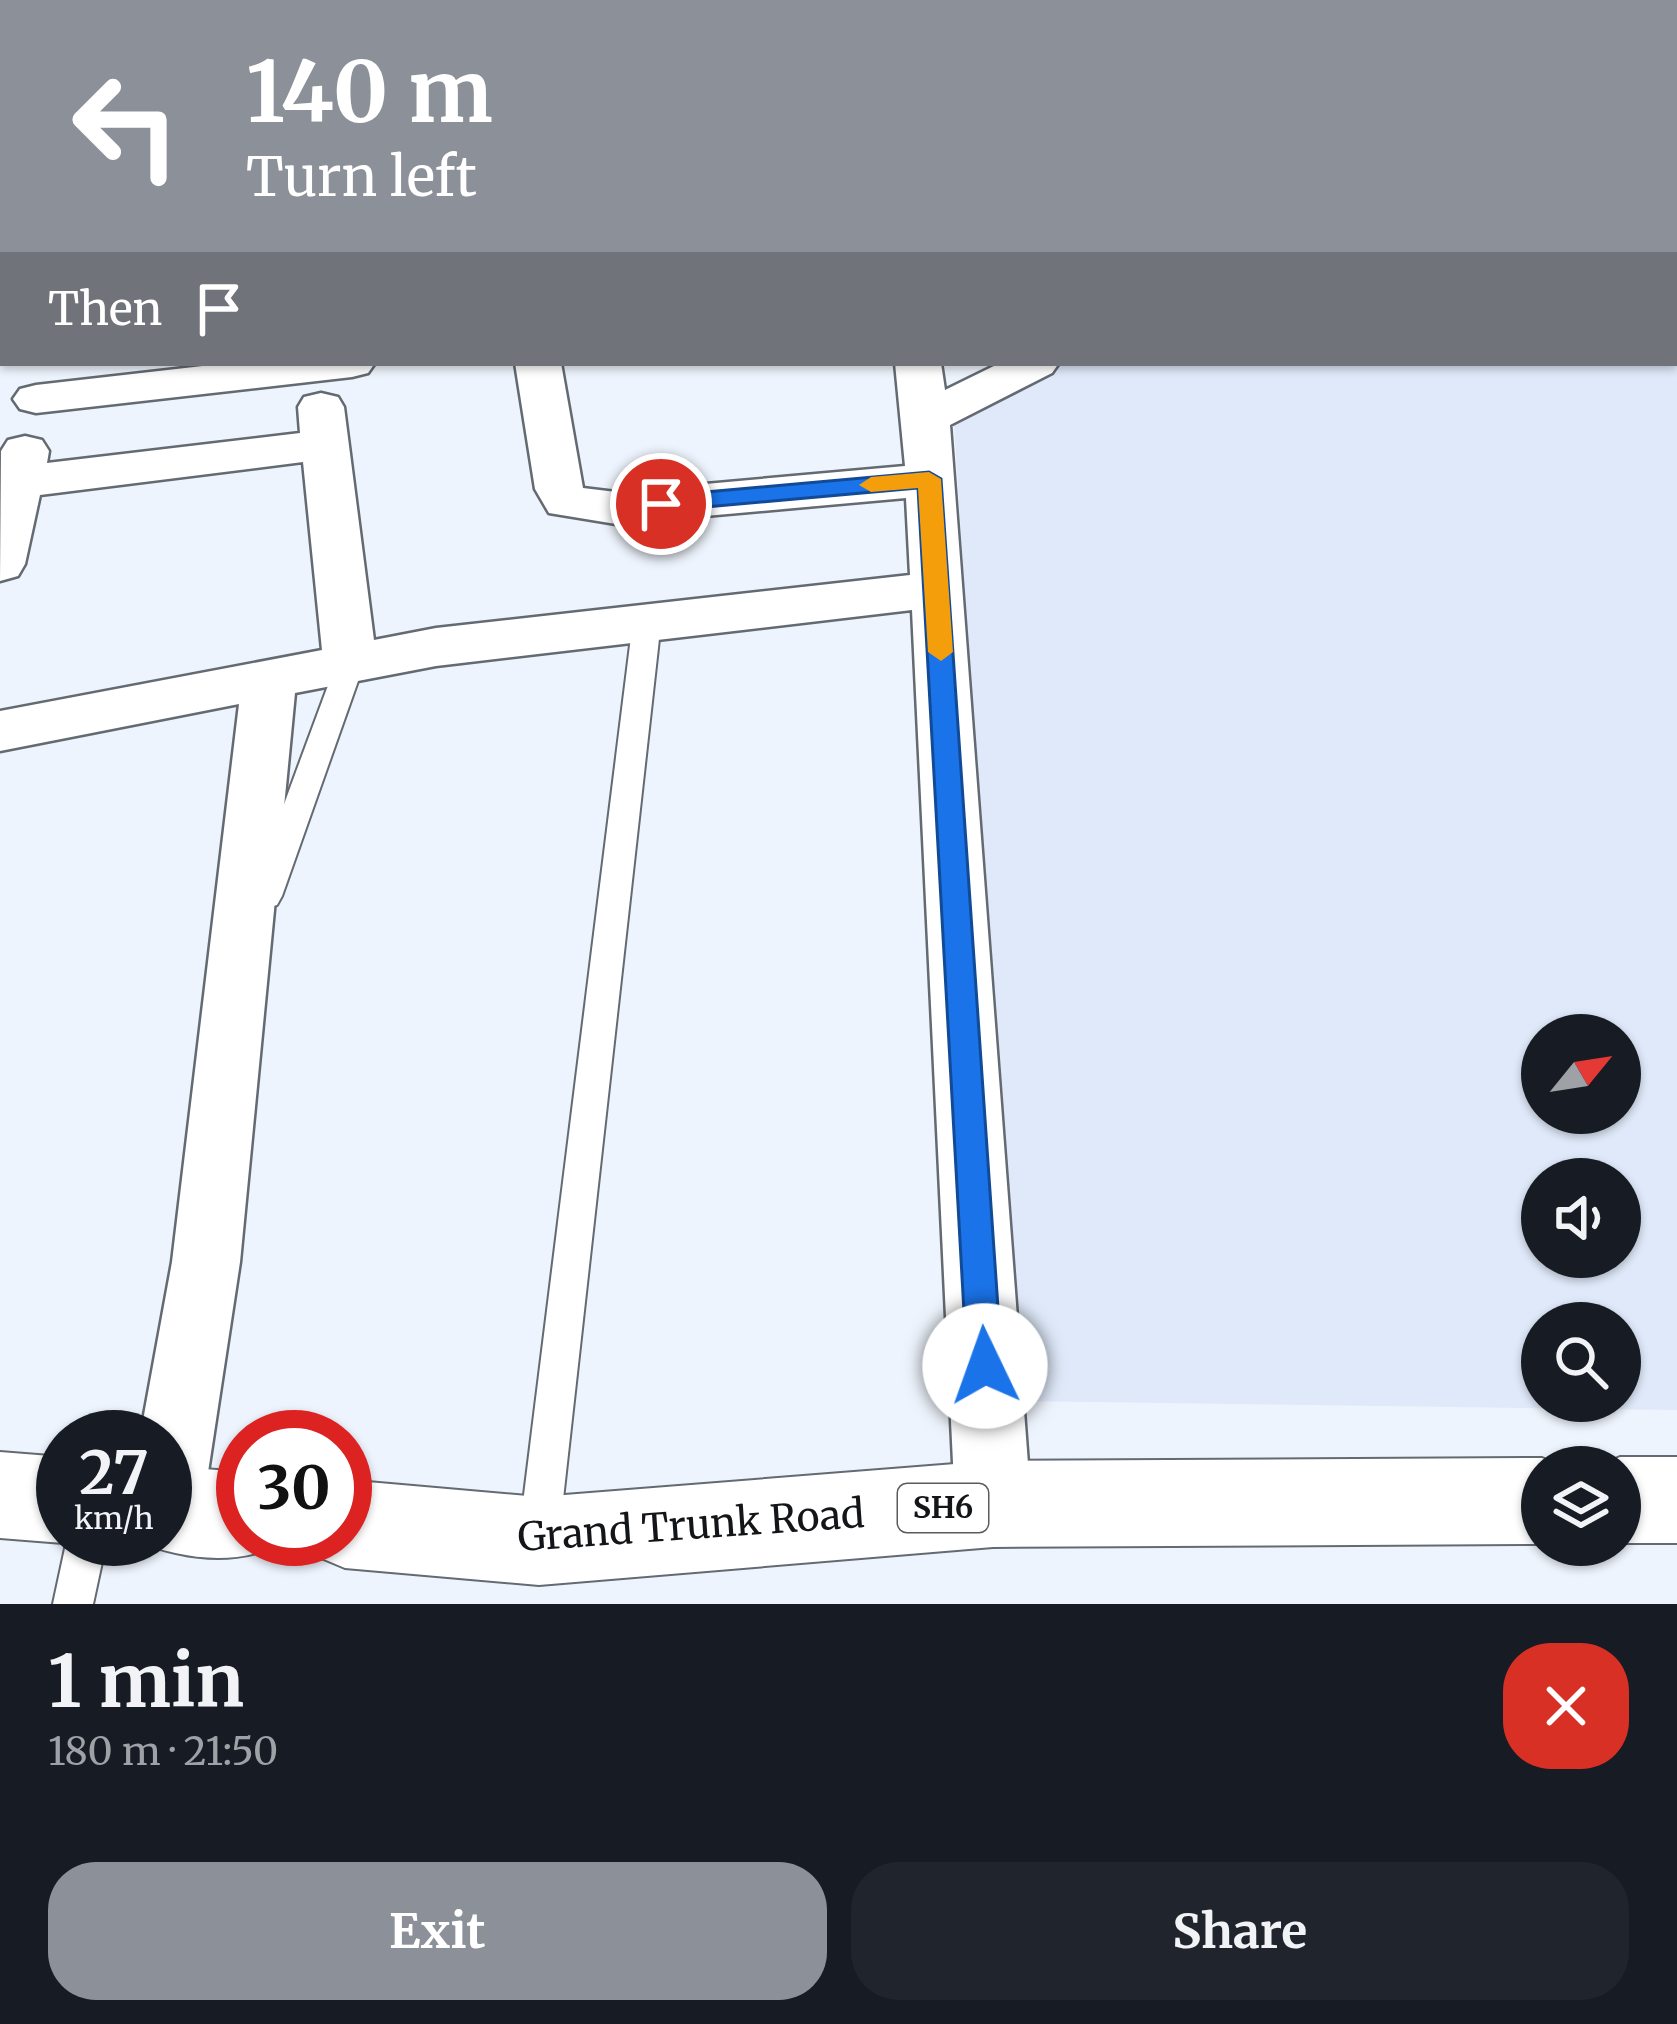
<!DOCTYPE html>
<html lang="en">
<head>
<meta charset="utf-8">
<style>
  body { margin:0; font-family:Merriweather,serif; background:#20242c; color:#f1f3f6; height:100vh; display:flex; flex-direction:column; font-size:45px; white-space:nowrap }
  * { box-sizing:border-box; margin:0 }
  p { font-size:39px; color:#9ea1a6 }
  .icon { flex:none; width:66px; height:66px; fill:none; stroke:currentColor; stroke-width:2; stroke-linecap:round; stroke-linejoin:round }
  .map { position:relative; height:1604px; overflow:hidden }
  .panel { display:flex; flex-direction:column; background:#171b24; flex:1 }
  .panel>* { flex:none }
  .banner { position:absolute; left:0px; top:0px; width:1677px; height:366px; box-shadow:0 3px 9px #0004; background:#8c9099; color:#fff; overflow:hidden }
  .needle { width:78px; rotate:60deg }
  .buttons { position:absolute; left:1521px; top:1014px; display:grid; gap:24px }
  .buttons a { display:grid; place-items:center; width:120px; height:120px; border-radius:50%; background:#171b24; box-shadow:0 3px 9px #0004; font-size:60px }
  .speed { position:absolute; left:36px; top:1410px; display:flex; gap:24px; font-size:60px; font-weight:700; text-align:center }
  .speed>* { display:grid; place-content:center; width:156px; height:156px; border-radius:50%; background:#171b24; box-shadow:0 3px 9px #0004; line-height:1 }
  .speed small { font-size:30px; font-weight:400 }
  .speed .limit { border:18px solid #d22; background:#fff; color:#111 }
  .pin { position:absolute; display:grid; place-items:center; width:102px; height:102px; color:#fff; margin:-51px; border:6px solid #fff; border-radius:50%; box-shadow:0 3px 12px #0007 }
  .me { position:absolute; width:132px; margin:-66px; rotate:357deg; stroke-linejoin:round; filter:drop-shadow(0 0 9px #0008) }
  .turn { display:flex; align-items:center; gap:42px; height:252px; padding:0 48px; font-size:54px }
  .turn .icon { width:156px; height:156px; stroke-width:2.5 }
  .turn b { display:block; font-size:84px; line-height:102px }
  .then { display:flex; align-items:center; height:114px; padding:0 48px; background:#0003; gap:24px; font-size:45px }
  .round { display:grid; place-items:center; flex:none; width:126px; height:126px; border-radius:48px; background:#20242c }
  .overview { display:flex; align-items:center; justify-content:space-between; height:204px; padding:0 48px }
  h1 { font-size:72px; font-weight:700; line-height:90px }
  .primary-button { display:flex; gap:24px; margin-top:auto; padding:24px 48px }
  .primary-button a { flex:1; height:138px; border-radius:48px; background:#8c9099; color:#fff; font-size:48px; font-weight:700; line-height:138px; text-align:center }
  .primary-button a+a { background:#20242c; color:#f1f3f6 }
  .map>svg:first-child { display:block }
</style>
</head>
<body>
<div class="map">
<svg width="1677" height="1604" viewBox="0 0 1677 1604">
  <rect width="100%" height="100%" fill="#eef4fd"/>
  <!-- built -->
  <path fill="#dfe9f9" fill-rule="evenodd" d="M 1633,0 L 1677,0 L 1677,1410 L 1016,1401 L 953,408 L 1043,363 L 1674,363 L 1674,3 ZM 1542,1035 L 1620,1035 L 1620,1113 L 1542,1113 ZM 1542,1179 L 1620,1179 L 1620,1257 L 1542,1257 ZM 1542,1323 L 1620,1323 L 1620,1401 L 1542,1401 Z"/>
  <g fill="none" stroke-linecap="round" stroke-linejoin="round">
    <defs>
      <g id="lane">
        <polygon points="647,611 661,621 559,1535 553,1549 539,1555 525,1549 519,1535 633,621"/>
        <polygon points="350,654 364,664 282,896 277,905 266,908 255,905 250,896 336,664"/>
        <polygon points="67,1539 107,1539 93,1604 53,1604"/>
      </g>
      <g id="street">
        <rect x="283" y="0" width="36" height="3"/>
        <polygon points="517,0 577,0 515,3"/>
        <polygon points="787,0 823,0 825,3 789,3"/>
        <polygon points="920,0 956,0 957,3 921,3"/>
        <polygon points="1226,0 1263,0 1265,3 1228,3"/>
        <polygon points="1591,0 1627,0 1629,3 1593,3"/>
        <polygon points="3,21 3,43 0,44 0,22"/>
        <rect x="0" y="271" width="3" height="26"/>
        <polygon points="229,363 375,363 368,373 352,377 36,413 20,409 13,399 20,389 36,385"/>
        <polygon points="515,363 561,363 583,488 616,492 905,466 895,363 941,363 945,390 1000,363 1059,363 1052,373 950,425 1031,1504 1020,1530 993,1541 966,1530 955,1504 912,610 436,666 295,693 240,1262 203,1505 192,1531 165,1542 157,1539 165,1539 165,1437 140,1437 172,1262 239,704 0,751 0,711 322,650 303,462 40,495 25,564 18,576 0,581 1,451 8,440 25,436 42,440 49,451 47,463 300,433 298,407 304,397 321,393 338,397 344,407 374,640 436,628 910,575 906,498 616,524 549,513 535,489"/>
      </g>
      <g id="primary">
        <polygon points="0,1452 63,1457 63,1539 73,1539 63,1543 0,1538"/>
        <polygon points="1620,1457 1677,1457 1677,1543 1620,1543 1620,1467 1595,1467"/>
        <polygon points="1542,1458 1564,1467 1542,1467 1542,1544 993,1547 539,1585 345,1568 314,1555 307,1539 345,1539 345,1480 539,1497 993,1461"/>
        <path d="M 165,1466 L 243,1472 L 243,1539 L 277,1539 L 274,1547 C 229,1566 179,1558 134,1540 L 165,1539 Z"/>
      </g>
    </defs>
    <!-- lane casing -->
    <use href="#lane" stroke="#646a71" stroke-width="4"/>
    <!-- street casing -->
    <use href="#street" stroke="#646a71" stroke-width="5"/>
    <!-- primary casing -->
    <use href="#primary" stroke="#646a71" stroke-width="4"/>
    <!-- lane -->
    <use href="#lane" fill="#fff" fill-rule="evenodd"/>
    <!-- street -->
    <use href="#street" fill="#fff" fill-rule="evenodd"/>
    <!-- primary -->
    <use href="#primary" fill="#fff" fill-rule="evenodd"/>
  </g>
  <!-- route -->
  <polygon fill="#1a73e8" stroke="#114b97" stroke-width="3" points="929,472 941,479 1002,1366 997,1378 985,1383 972,1378 967,1366 918,488 661,511 649,504 661,496"/>
  <!-- slow -->
  <polygon fill="#f59e0b" points="929,472 941,479 953,652 941,661 928,652 918,488 871,492 859,485 871,477"/>
  <g text-anchor="middle" stroke-width="10" stroke-linejoin="round" paint-order="stroke">
    <!-- shield labels -->
    <rect fill="#fff" stroke="#5a5b5d" stroke-width="3" x="898" y="1484" width="90" height="48" rx="9"/>
    <g font-size="30" font-weight="bold" fill="#131518">
      <text x="943" y="1518">SH6</text>
    </g>
    <!-- near-street labels -->
    <g font-size="39" fill="#131518" stroke="#fff">
      <text transform="translate(691 1525) rotate(-4)" y="14">Grand Trunk Road</text>
    </g>
  </g>
</svg>
<div class="buttons">
<a><svg class="needle" viewBox="-14 -14 28 28"><path d="M0-13l5 13h-10z" fill="#e53935"/><path d="M0 13l5-13h-10z" fill="#9ea1a6"/></svg></a>
<a><svg class="icon" aria-label="sound" viewBox="0 0 24 24"><path d="M4 9h4l5-4v14l-5-4H4zM17 9q2 3 0 6"/></svg></a>
<a><svg class="icon" aria-label="search" viewBox="0 0 24 24"><circle cx="10" cy="10" r="6"/><path d="M15 15l6 6"/></svg></a>
<a><svg class="icon" aria-label="layers" viewBox="0 0 24 24"><path d="M12 4l9 5-9 5-9-5zM3 14l9 5 9-5"/></svg></a>
</div>
<div class="speed"><div>27<small>km/h</small></div><div class="limit">30</div></div>
<div class="pin" style="left:661px;top:504px;background:#d93025"><svg class="icon" aria-label="arrive" viewBox="0 0 24 24"><path d="M6 21V4h12l-3 4 3 4H6"/></svg></div>
<svg class="me" style="left:985px;top:1366px" viewBox="-20 -20 40 40"><circle r="19" fill="#fff"/><path d="M0-13L10 11 0 6-10 11z" fill="#1a73e8"/></svg>
<div class="banner">
<div class="turn"><svg class="icon" aria-label="left" viewBox="0 0 24 24"><path d="M17 20v-9H6M10 6l-5 5 5 5"/></svg><div><b>140 m</b>Turn left</div></div>
<div class="then">Then<svg class="icon" aria-label="arrive" viewBox="0 0 24 24"><path d="M6 21V4h12l-3 4 3 4H6"/></svg></div>
</div>
</div>
<section class="panel">
<div class="overview"><div><h1>1 min</h1><p>180 m · 21:50</p></div><a class="round" style="background:#d93025;color:#fff"><svg class="icon" aria-label="close" viewBox="0 0 24 24"><path d="M6 6l12 12M18 6L6 18"/></svg></a></div>
<div class="primary-button"><a>Exit</a><a>Share</a></div>
</section>
</body>
</html>
